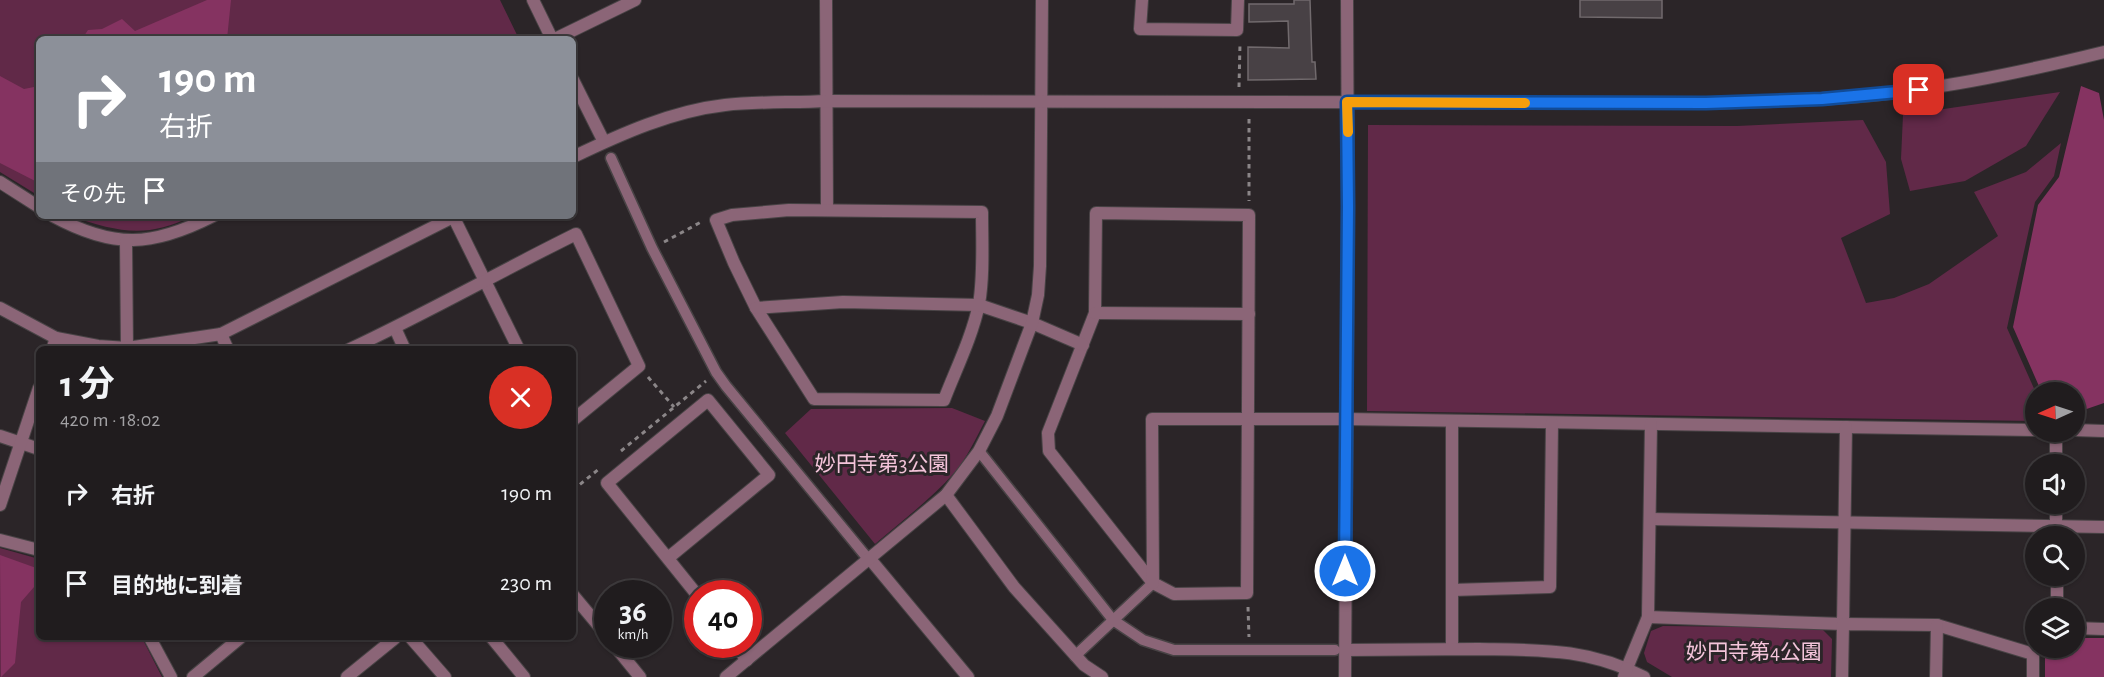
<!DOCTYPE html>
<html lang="ja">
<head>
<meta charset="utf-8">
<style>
  body { margin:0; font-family:"Alegreya Sans","Noto Sans JP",sans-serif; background:#282527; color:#f1f3f6; height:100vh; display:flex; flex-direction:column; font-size:22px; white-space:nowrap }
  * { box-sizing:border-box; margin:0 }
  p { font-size:20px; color:#a2a1a4 }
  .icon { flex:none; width:33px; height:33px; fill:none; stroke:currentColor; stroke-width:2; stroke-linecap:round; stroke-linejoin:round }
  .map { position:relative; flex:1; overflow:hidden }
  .panel { position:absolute; left:36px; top:346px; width:540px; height:294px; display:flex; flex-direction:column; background:#201c1e; border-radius:9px; box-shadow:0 2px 4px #0004,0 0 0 2px #3d3a3c }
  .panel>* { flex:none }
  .guide { position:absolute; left:36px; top:36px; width:540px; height:183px; border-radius:9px; box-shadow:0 2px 4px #0004,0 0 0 2px #3d3a3c; background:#8c9099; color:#fff; overflow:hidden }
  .needle { width:39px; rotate:267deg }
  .fabs { position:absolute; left:2025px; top:382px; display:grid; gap:12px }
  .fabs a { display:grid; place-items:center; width:60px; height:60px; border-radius:50%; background:#201c1e; box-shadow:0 2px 4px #0004,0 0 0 2px #3d3a3c; font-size:30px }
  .speed { position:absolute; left:594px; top:580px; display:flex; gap:12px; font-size:30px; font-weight:700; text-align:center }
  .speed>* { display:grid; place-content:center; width:78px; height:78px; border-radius:50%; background:#201c1e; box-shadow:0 2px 4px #0004,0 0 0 2px #3d3a3c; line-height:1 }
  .speed small { font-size:15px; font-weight:400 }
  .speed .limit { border:9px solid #d22; background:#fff; color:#111 }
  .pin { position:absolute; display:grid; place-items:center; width:51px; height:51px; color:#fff; margin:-26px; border-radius:12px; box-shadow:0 3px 9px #0006 }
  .me { position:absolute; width:66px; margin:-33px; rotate:0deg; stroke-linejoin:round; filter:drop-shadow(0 0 4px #0008) }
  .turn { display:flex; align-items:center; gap:21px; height:126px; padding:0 24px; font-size:27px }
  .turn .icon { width:78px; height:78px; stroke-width:2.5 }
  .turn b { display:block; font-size:42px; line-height:51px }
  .then { display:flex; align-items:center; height:57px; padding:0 24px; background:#0003; gap:12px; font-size:22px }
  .round { display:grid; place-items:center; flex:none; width:63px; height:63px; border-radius:32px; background:#282527 }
  .summary { display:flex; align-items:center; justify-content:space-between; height:102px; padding:0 24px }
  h1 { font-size:36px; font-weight:700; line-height:45px }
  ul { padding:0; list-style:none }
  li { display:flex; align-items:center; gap:18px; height:90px; padding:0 24px }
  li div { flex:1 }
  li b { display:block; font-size:22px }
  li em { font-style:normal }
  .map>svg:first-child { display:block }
</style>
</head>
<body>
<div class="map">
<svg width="2104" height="677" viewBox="0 0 2104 677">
  <rect width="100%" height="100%" fill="#2b2528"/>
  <!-- green -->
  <g fill="#612948">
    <polygon points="0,0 500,0 519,39 39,39 39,196 0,172"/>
    <polygon points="2060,92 2026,146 1965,181 1910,191 1901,159 1903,115"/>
    <polygon points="1863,120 1886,162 1890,214 1841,238 1866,303 1894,298 1929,284 1998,236 1974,192 2026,172 2061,143 2054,176 2035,202 2007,328 2036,393 2035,421 1367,411 1368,125 1737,126"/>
    <path d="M 71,216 L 192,216 C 147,239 117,232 71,216 Z"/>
    <path d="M 952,408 L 985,421 C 976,438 967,458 954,473 C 931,499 902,521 875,544 L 785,433 L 811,409 Z"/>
    <polygon points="0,548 39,559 39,638 142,638 162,677 0,677"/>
    <polygon points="1663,626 1821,628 1832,639 1831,677 1672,677 1647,662 1644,653 1651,631"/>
  </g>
  <!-- forest -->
  <g fill="#853361">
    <polygon points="207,0 231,0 227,39 82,39 88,30 102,29 122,19 135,31"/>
    <polygon points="0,76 24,89 39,86 39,183 0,163"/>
    <polygon points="2081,86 2099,93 2104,120 2104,403 2075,413 2074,393 2042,393 2013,327 2038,205 2059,177"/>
    <polygon points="0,555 39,569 39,587 34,587 21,602 15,663 1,677"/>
    <polygon points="2075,638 2104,638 2104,677 2045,677 2045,648 2074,648"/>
  </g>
  <!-- building -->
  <g fill="#484145" stroke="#716a6d" stroke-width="1.5">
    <polygon points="1294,0 1310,0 1312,62 1315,62 1316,79 1248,80 1248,47 1289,48 1288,21 1249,22 1249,4 1294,4"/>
    <polygon points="1580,0 1662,0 1662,18 1580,17"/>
  </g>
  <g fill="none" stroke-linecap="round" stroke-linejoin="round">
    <defs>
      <g id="pedestrian">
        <polyline points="611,158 652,248 716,372 726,386 869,560"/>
        <polyline points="979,451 1113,620 1143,640 1174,650 1335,650"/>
        <polyline points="1075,656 1153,583"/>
      </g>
      <g id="minor">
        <polyline points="826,0 827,210"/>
        <polyline points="1142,0 1140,29 1237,30 1238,0"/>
        <polyline points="555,39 635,0"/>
        <polyline points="0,182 39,207"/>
        <path d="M 789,210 L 982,212 C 982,242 984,275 979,304 C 972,337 956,369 944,400 L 814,399 L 756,308 L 734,263 L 716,220 L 732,215 Z"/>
        <polygon points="1096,213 1249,215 1247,593 1174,594 1153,583 1049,451 1048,433 1095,313"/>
        <path d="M 53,216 C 114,249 152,247 213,216"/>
        <polyline points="453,216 519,350"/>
        <polyline points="126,242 127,348"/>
        <polyline points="756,308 843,302 979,305 1032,323 1083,345"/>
        <polyline points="1095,313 1249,314"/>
        <polyline points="395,328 405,350"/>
        <polyline points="221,334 228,350"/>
        <polyline points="52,350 56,338"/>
        <path d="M 348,350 C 425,314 499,272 576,234 L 639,366 L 573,420"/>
        <polyline points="2074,430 2104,431"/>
        <polyline points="0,436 39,449"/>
        <polyline points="2056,465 2056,432"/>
        <polyline points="946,495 1014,587 1084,665 1102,677"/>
        <polyline points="2056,504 2056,537"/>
        <polyline points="0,505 39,388"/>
        <polyline points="1650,519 2104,527"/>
        <polyline points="0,540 39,550"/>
        <polyline points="668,558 769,475 708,400 607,483 698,596"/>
        <polyline points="870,559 968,677"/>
        <polyline points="2057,576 2057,609"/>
        <polyline points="1153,583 1152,419 1346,419 2036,430"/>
        <polyline points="1452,590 1550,587 1552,423"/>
        <polyline points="573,595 608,637"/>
        <polyline points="1648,617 1843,624 1846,427"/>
        <polyline points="2074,628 2104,629"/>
        <polyline points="150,638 171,677"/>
        <polyline points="411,638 445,677"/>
        <polyline points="492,638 524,677"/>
        <polyline points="614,645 640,677"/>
        <polyline points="735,645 747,660"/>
        <polyline points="1452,649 1452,421"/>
        <path d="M 1345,650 C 1389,650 1434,649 1479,649 C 1540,650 1588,648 1644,677"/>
        <polyline points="1627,668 1648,617 1651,424"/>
        <polyline points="193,677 240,638"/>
        <polyline points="347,677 395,638"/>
        <polyline points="726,677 946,495 979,451 997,416 1032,323 1038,295 1040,266 1042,0"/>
        <polyline points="1842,677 1843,624 1937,625 2033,654 2033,677"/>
        <polyline points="1936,677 1937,625"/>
      </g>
      <g id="tertiary">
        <polyline points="533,0 552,39"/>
        <polyline points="573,80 604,142"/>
        <path d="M 573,157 C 621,134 672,111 725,105 C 759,101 793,103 827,101 L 1706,103 C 1778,101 1850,100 1920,89 C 1982,81 2043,67 2104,52"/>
        <polyline points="0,308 56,338 98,346 127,348 221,334 455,216"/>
        <polyline points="1345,677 1348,207 1347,0"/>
        <polyline points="1624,677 1627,668"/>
      </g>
    </defs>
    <!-- pedestrian casing -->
    <use href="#pedestrian" stroke="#484345" stroke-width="13"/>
    <!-- minor casing -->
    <use href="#minor" stroke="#484345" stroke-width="14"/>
    <!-- tertiary casing -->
    <use href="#tertiary" stroke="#484345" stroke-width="14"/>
    <!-- path -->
    <g stroke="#8b8688" stroke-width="3" stroke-dasharray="4.5 4.5" stroke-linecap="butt">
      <polyline points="1239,87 1240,44"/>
      <polyline points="1249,119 1249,201"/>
      <polyline points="664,242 703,221"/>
      <polyline points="648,377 674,407"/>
      <polyline points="621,451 706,381"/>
      <polyline points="573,490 599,469"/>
      <polyline points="1248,607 1249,637"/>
    </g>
    <!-- pedestrian -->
    <use href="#pedestrian" stroke="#8b6577" stroke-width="10"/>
    <!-- minor -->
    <use href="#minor" stroke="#8b6577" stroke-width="12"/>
    <!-- tertiary -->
    <use href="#tertiary" stroke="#8b6577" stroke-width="12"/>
  </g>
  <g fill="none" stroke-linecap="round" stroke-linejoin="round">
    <defs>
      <polyline id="route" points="1345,571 1348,207 1347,102 1706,103 1822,99 1919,90"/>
    </defs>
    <!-- route casing -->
    <use href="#route" stroke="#114b97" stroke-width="15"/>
    <!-- route -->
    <use href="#route" stroke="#1a73e8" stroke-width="10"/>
    <!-- slow -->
    <polyline stroke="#f59e0b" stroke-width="10" points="1348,132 1347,102 1525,103"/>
  </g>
  <g text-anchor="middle" stroke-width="6" stroke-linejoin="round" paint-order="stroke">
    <!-- park labels -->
    <g font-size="21" fill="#f4c4da" stroke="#2b2528">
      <text x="882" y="471">妙円寺第3公園</text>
      <text x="1754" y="659">妙円寺第4公園</text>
    </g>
  </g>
</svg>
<div class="fabs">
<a><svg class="needle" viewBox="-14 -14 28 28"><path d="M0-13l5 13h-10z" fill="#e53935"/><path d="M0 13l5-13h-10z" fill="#a2a1a4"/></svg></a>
<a><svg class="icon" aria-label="sound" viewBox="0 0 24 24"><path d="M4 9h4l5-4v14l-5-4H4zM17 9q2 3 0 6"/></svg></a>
<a><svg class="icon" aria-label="search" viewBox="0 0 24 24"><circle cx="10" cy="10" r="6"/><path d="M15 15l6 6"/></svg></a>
<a><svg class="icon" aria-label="layers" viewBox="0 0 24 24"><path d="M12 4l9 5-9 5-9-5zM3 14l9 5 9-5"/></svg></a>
</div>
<div class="speed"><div>36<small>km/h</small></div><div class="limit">40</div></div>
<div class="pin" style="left:1919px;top:90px;background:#d93025"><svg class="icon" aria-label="arrive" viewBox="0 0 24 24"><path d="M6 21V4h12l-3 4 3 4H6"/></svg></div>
<svg class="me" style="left:1345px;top:571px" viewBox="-20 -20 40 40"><circle r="17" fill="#1a73e8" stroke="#fff" stroke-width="3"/><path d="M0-11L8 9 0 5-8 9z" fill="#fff"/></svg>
<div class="guide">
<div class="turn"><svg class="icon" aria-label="right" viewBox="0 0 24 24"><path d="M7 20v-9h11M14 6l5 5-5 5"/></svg><div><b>190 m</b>右折</div></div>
<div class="then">その先<svg class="icon" aria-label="arrive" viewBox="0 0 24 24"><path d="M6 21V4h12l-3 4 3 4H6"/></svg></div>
</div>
<section class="panel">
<div class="summary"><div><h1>1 分</h1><p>420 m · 18:02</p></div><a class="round" style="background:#d93025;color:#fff"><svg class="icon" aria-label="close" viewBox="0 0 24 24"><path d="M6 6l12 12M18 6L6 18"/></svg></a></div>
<ul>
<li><svg class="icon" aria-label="right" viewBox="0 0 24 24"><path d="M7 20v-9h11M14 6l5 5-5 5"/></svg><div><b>右折</b></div><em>190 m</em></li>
<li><svg class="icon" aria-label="arrive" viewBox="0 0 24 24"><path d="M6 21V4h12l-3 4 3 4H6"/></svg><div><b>目的地に到着</b></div><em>230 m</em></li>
</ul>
</section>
</div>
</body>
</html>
